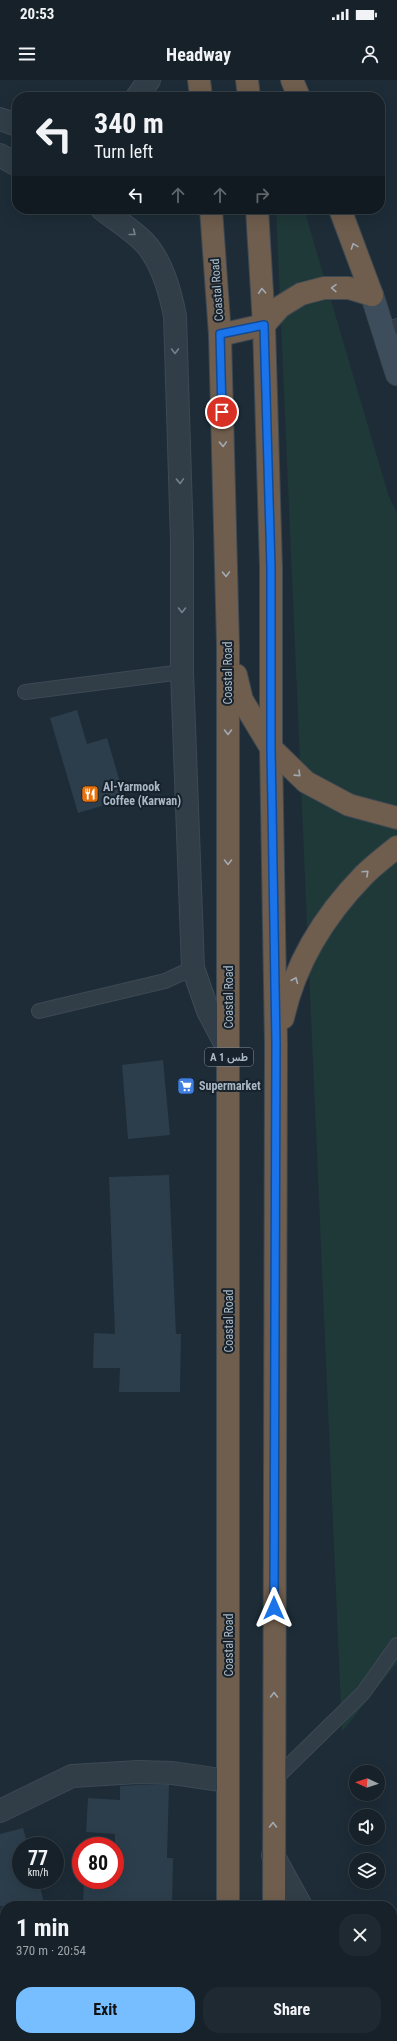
<!DOCTYPE html>
<html lang="en">
<head>
<meta charset="utf-8">
<style>
  body { margin:0; font-family:"Roboto Condensed",Vazirmatn,sans-serif; background:#1f2931; color:#f1f3f6; height:100vh; display:flex; flex-direction:column; font-size:15px; white-space:nowrap }
  * { box-sizing:border-box; margin:0 }
  p { font-size:13px; color:#9ea3a8 }
  .icon { flex:none; width:22px; height:22px; fill:none; stroke:currentColor; stroke-width:2; stroke-linecap:round; stroke-linejoin:round }
  .map { position:relative; flex:1; overflow:hidden }
  .side { position:absolute; left:0px; top:1821px; width:397px; height:140px; display:flex; flex-direction:column; background:#162129; border-radius:16px 16px 0 0; box-shadow:0 4px 16px #0002,0 0 0 1px #353e46 }
  .side>* { flex:none }
  .top-card { position:absolute; left:12px; top:12px; width:373px; height:122px; border-radius:16px; box-shadow:0 4px 16px #0002,0 0 0 1px #353e46; background:#162129; color:#f1f3f6; overflow:hidden }
  .needle { width:26px; rotate:274deg }
  .tools { position:absolute; left:349px; top:1685px; display:grid; gap:8px }
  .tools a { display:grid; place-items:center; width:36px; height:36px; border-radius:50%; background:#162129; box-shadow:0 4px 16px #0002,0 0 0 1px #353e46; font-size:20px }
  .speed { position:absolute; left:12px; top:1757px; display:flex; gap:8px; font-size:20px; font-weight:700; text-align:center }
  .speed>* { display:grid; place-content:center; width:52px; height:52px; border-radius:50%; background:#162129; box-shadow:0 4px 16px #0002,0 0 0 1px #353e46; line-height:1 }
  .speed small { font-size:10px; font-weight:400 }
  .speed .limit { border:6px solid #d22; background:#fff; color:#111 }
  .pin { position:absolute; display:grid; place-items:center; width:34px; height:34px; color:#fff; margin:-17px; border:2px solid #fff; border-radius:50%; box-shadow:0 1px 4px #0007 }
  .me { position:absolute; width:44px; margin:-22px; rotate:0deg; stroke-linejoin:round; filter:drop-shadow(0 0 3px #0008) }
  .turn { display:flex; align-items:center; gap:14px; height:84px; padding:0 16px; font-size:18px }
  .turn .icon { width:52px; height:52px; stroke-width:2.5 }
  .turn b { display:block; font-size:28px; line-height:34px }
  .lanes { display:flex; align-items:center; height:38px; padding:0 16px; background:#0003; justify-content:center; gap:20px; direction:ltr }
  .lanes .off { opacity:.35 }
  .round { display:grid; place-items:center; flex:none; width:42px; height:42px; border-radius:16px; background:#1f2931 }
  .overview { display:flex; align-items:center; justify-content:space-between; height:68px; padding:0 16px }
  h1 { font-size:24px; font-weight:700; line-height:30px }
  .cta { display:flex; gap:8px; margin-top:auto; padding:8px 16px }
  .cta a { flex:1; height:46px; border-radius:16px; background:#76beff; color:#111; font-size:16px; font-weight:700; line-height:46px; text-align:center }
  .cta a+a { background:#1f2931; color:#f1f3f6 }
  .status { display:flex; justify-content:space-between; align-items:center; height:28px; padding:0 20px; background:#162129; direction:ltr }
  .status svg { height:11px; fill:currentColor }
  header { display:flex; justify-content:space-between; align-items:center; height:52px; padding:0 16px; background:#162129; font-size:18px; font-weight:700 }
  .map>svg:first-child { display:block }
</style>
</head>
<body>
<div class="status"><b>20:53</b><svg viewBox="0 0 49 12"><path d="M0 12V9h3v3zM5 12V6h3v6zM10 12V3h3v9zM15 12V0h3v12zM26 1h20v11H26zM47 4h2v5h-2z"/></svg></div>
<header><svg class="icon" aria-label="menu" viewBox="0 0 24 24"><path d="M4 6h16M4 12h16M4 18h16"/></svg>Headway<svg class="icon" aria-label="person" viewBox="0 0 24 24"><circle cx="12" cy="8" r="4"/><path d="M4 21q1-7 8-7t8 7"/></svg></header>
<div class="map">
<svg width="397" height="1961" viewBox="0 0 397 1961">
  <rect width="100%" height="100%" fill="#1d2c37"/>
  <!-- green -->
  <polygon fill="#1f3838" points="276,129 304,129 389,417 397,432 397,1583 342,1652"/>
  <!-- building -->
  <g fill="#2c3e4c">
    <polygon points="77,630 87,664 107,658 125,719 78,733 50,638"/>
    <polygon points="163,980 170,1055 128,1059 122,985"/>
    <polygon points="169,1095 176,1254 181,1254 180,1312 119,1312 120,1288 93,1288 94,1253 115,1254 109,1097"/>
    <polygon points="138,1705 169,1705 167,1778 173,1778 172,1826 83,1826 84,1800 115,1800 115,1754 86,1752 88,1718 120,1720 120,1706"/>
    <polygon points="23,1748 28,1766 21,1766 21,1800 38,1800 45,1826 0,1826 0,1754"/>
  </g>
  <g fill="none" stroke-linecap="round" stroke-linejoin="round">
    <defs>
      <g id="lane">
        <polyline points="383,251 397,246"/>
        <polyline points="25,612 182,592"/>
        <polyline points="39,931 165,901 193,888"/>
        <polyline points="273,1701 363,1613 397,1565"/>
      </g>
      <g id="street">
        <polyline points="137,17 149,0"/>
        <polyline points="0,39 17,45"/>
        <polyline points="0,75 17,85"/>
        <path d="M 102,129 C 116,140 132,150 144,162 C 162,181 170,211 175,236 L 182,462 L 182,592 L 193,888 L 208,931 L 229,971"/>
        <polyline points="0,1731 72,1696 138,1692 173,1693 228,1701"/>
        <polyline points="273,1775 301,1826"/>
        <polyline points="392,1877 397,1876"/>
        <polyline points="392,1927 397,1942"/>
      </g>
      <polyline id="secondary" points="372,215 397,294"/>
      <g id="highway">
        <polyline points="199,0 201,17"/>
        <polyline points="247,0 249,17"/>
        <polyline points="292,0 299,17"/>
        <polyline points="211,129 220,255 228,565 228,1826"/>
        <polyline points="257,129 264,245 271,488 271,668 276,964 274,1826"/>
        <polyline points="340,129 372,215"/>
        <polyline points="220,255 264,245 280,227 301,214 324,208 349,208 372,215"/>
        <polyline points="236,595 242,620 271,668 306,702 349,725 397,738"/>
        <path d="M 283,938 C 295,883 325,835 364,795 C 374,785 386,776 397,767"/>
        <polyline points="276,1956 276,1961"/>
        <polyline points="228,1961 228,1956"/>
      </g>
    </defs>
    <!-- lane casing -->
    <use href="#lane" stroke="#3d4954" stroke-width="16"/>
    <!-- street casing -->
    <use href="#street" stroke="#3d4954" stroke-width="24"/>
    <!-- secondary casing -->
    <use href="#secondary" stroke="#3d4954" stroke-width="24"/>
    <!-- highway casing -->
    <use href="#highway" stroke="#3c4852" stroke-width="24"/>
    <!-- lane -->
    <use href="#lane" stroke="#313e48" stroke-width="14"/>
    <!-- street -->
    <use href="#street" stroke="#313e48" stroke-width="22"/>
    <!-- secondary -->
    <use href="#secondary" stroke="#3e4d5b" stroke-width="22"/>
    <!-- highway -->
    <use href="#highway" stroke="#6f5d4d" stroke-width="22"/>
  </g>
  <!-- one-way arrows -->
  <defs><path id="oneway-chevron" d="M-2-3.5L2.5 0L-2 3.5" fill="none" stroke-width="1.6" stroke-linecap="round" stroke-linejoin="round"/></defs>
  <g stroke="#74818d">
    <use href="#oneway-chevron" transform="translate(133 153) rotate(38)"/>
    <use href="#oneway-chevron" transform="translate(175 271) rotate(89)"/>
    <use href="#oneway-chevron" transform="translate(180 401) rotate(88)"/>
    <use href="#oneway-chevron" transform="translate(182 530) rotate(90)"/>
  </g>
  <g stroke="#a1aab3">
    <use href="#oneway-chevron" transform="translate(354 166) rotate(-110)"/>
    <use href="#oneway-chevron" transform="translate(334 208) rotate(-179)"/>
    <use href="#oneway-chevron" transform="translate(262 211) rotate(-93)"/>
    <use href="#oneway-chevron" transform="translate(223 364) rotate(88)"/>
    <use href="#oneway-chevron" transform="translate(226 494) rotate(88)"/>
    <use href="#oneway-chevron" transform="translate(228 652) rotate(90)"/>
    <use href="#oneway-chevron" transform="translate(298 694) rotate(44)"/>
    <use href="#oneway-chevron" transform="translate(228 782) rotate(90)"/>
    <use href="#oneway-chevron" transform="translate(366 793) rotate(-43)"/>
    <use href="#oneway-chevron" transform="translate(295 900) rotate(-67)"/>
    <use href="#oneway-chevron" transform="translate(274 1615) rotate(-90)"/>
    <use href="#oneway-chevron" transform="translate(273 1745) rotate(-90)"/>
  </g>
  <g fill="none" stroke-linecap="round" stroke-linejoin="round">
    <defs>
      <polyline id="route" points="222,332 220,254 264,245 271,488 271,668 276,964 274,1528"/>
    </defs>
    <!-- route casing -->
    <use href="#route" stroke="#114b97" stroke-width="10"/>
    <!-- route -->
    <use href="#route" stroke="#1a73e8" stroke-width="7"/>
  </g>
  <!-- icons -->
  <defs>
    <symbol id="restaurant-square" viewBox="-11 -11 22 22"><rect x="-9" y="-9" width="18" height="18" rx="4" fill="#e8710a" stroke="#17222c"/><path d="M-5-6h1v4h1v-4h1v4h1v-4h1v5L-1.5 .5V6h-2V.5L-5-1ZM5-6V6H3V1.5H1.5Q1.5-4 5-6Z" fill="#fff"/></symbol>
    <symbol id="supermarket-square" viewBox="-11 -11 22 22"><rect x="-9" y="-9" width="18" height="18" rx="4" fill="#3f7fe0" stroke="#17222c"/><path d="M-6-5.5h2.5l.6 2H6L4.5 2H-2.5L-4.4-4H-6ZM-1.5 3.2a1.3 1.3 0 1 0 .1 0ZM3 3.2a1.3 1.3 0 1 0 .1 0Z" fill="#fff"/></symbol>
  </defs>
  <g fill-rule="evenodd">
    <use href="#restaurant-square" x="80" y="704" width="20" height="20"/>
    <use href="#supermarket-square" x="176" y="996" width="20" height="20"/>
  </g>
  <g text-anchor="middle" stroke-width="4" stroke-linejoin="round" paint-order="stroke">
    <!-- shield labels -->
    <rect fill="#17222c" stroke="#7e8b97" stroke-width="1" x="205" y="968" width="48" height="18" rx="3"/>
    <g font-size="11" font-weight="bold" fill="#aab8c5">
      <text x="229" y="981">A 1 طس</text>
    </g>
    <!-- street labels -->
    <g font-size="12" fill="#aab8c5" stroke="#17222c">
      <text transform="translate(217 210) rotate(-94)" y="4">Coastal Road</text>
      <text transform="translate(228 593) rotate(-90)" y="4">Coastal Road</text>
      <text transform="translate(229 917) rotate(-90)" y="4">Coastal Road</text>
      <text transform="translate(229 1241) rotate(-90)" y="4">Coastal Road</text>
      <text transform="translate(229 1565) rotate(-90)" y="4">Coastal Road</text>
    </g>
    <!-- poi labels -->
    <g font-size="12" font-weight="bold" fill="#aab8c5" stroke="#17222c" text-anchor="start">
      <text x="103" y="711">Al-Yarmook<tspan x="103" dy="14">Coffee (Karwan)</tspan></text>
      <text x="199" y="1010">Supermarket</text>
    </g>
  </g>
</svg>
<div class="tools">
<a><svg class="needle" viewBox="-14 -14 28 28"><path d="M0-13l5 13h-10z" fill="#e53935"/><path d="M0 13l5-13h-10z" fill="#9ea3a8"/></svg></a>
<a><svg class="icon" aria-label="sound" viewBox="0 0 24 24"><path d="M4 9h4l5-4v14l-5-4H4zM17 9q2 3 0 6"/></svg></a>
<a><svg class="icon" aria-label="layers" viewBox="0 0 24 24"><path d="M12 4l9 5-9 5-9-5zM3 14l9 5 9-5"/></svg></a>
</div>
<div class="speed"><div>77<small>km/h</small></div><div class="limit">80</div></div>
<div class="pin" style="left:222px;top:332px;background:#d93025"><svg class="icon" aria-label="arrive" viewBox="0 0 24 24"><path d="M6 21V4h12l-3 4 3 4H6"/></svg></div>
<svg class="me" style="left:274px;top:1528px" viewBox="-20 -20 40 40"><path d="M0-17L14 15 0 8-14 15z" fill="#1a73e8" stroke="#fff" stroke-width="4"/></svg>
<div class="top-card">
<div class="turn"><svg class="icon" aria-label="left" viewBox="0 0 24 24"><path d="M17 20v-9H6M10 6l-5 5 5 5"/></svg><div><b>340 m</b>Turn left</div></div>
<div class="lanes"><svg class="icon" aria-label="left" viewBox="0 0 24 24"><path d="M17 20v-9H6M10 6l-5 5 5 5"/></svg><svg class="icon off" aria-label="ahead" viewBox="0 0 24 24"><path d="M12 20V5M6 11l6-6 6 6"/></svg><svg class="icon off" aria-label="ahead" viewBox="0 0 24 24"><path d="M12 20V5M6 11l6-6 6 6"/></svg><svg class="icon off" aria-label="right" viewBox="0 0 24 24"><path d="M7 20v-9h11M14 6l5 5-5 5"/></svg></div>
</div>
<section class="side">
<div class="overview"><div><h1>1 min</h1><p>370 m · 20:54</p></div><a class="round"><svg class="icon" aria-label="close" viewBox="0 0 24 24"><path d="M6 6l12 12M18 6L6 18"/></svg></a></div>
<div class="cta"><a>Exit</a><a>Share</a></div>
</section>
</div>
</body>
</html>
